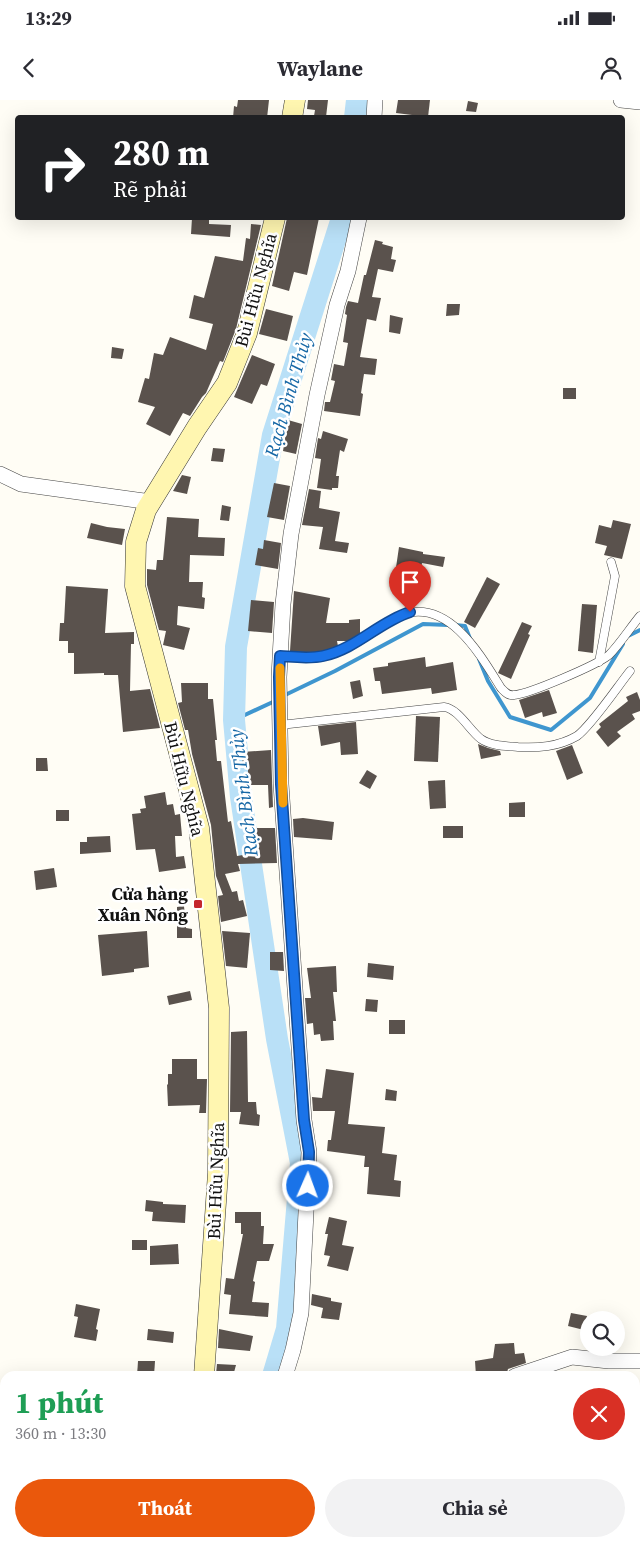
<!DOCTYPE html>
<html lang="vi">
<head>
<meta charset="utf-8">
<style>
  body { margin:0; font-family:"Source Serif 4",serif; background:#f2f2f3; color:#2b2b33; height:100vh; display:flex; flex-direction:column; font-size:19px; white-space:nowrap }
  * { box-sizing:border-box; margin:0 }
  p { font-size:16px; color:#7c7c81 }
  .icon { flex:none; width:28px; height:28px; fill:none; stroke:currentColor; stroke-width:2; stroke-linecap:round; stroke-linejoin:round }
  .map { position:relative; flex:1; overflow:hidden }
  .side { position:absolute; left:0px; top:1271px; width:640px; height:176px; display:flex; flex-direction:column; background:#fff; border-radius:15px 15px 0 0; box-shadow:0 5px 20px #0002 }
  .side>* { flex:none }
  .guide { position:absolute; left:15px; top:15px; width:610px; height:105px; border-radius:5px; box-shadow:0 5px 20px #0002; background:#202124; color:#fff; overflow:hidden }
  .controls { position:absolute; left:580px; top:1211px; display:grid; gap:10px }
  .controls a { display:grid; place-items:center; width:45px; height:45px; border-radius:50%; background:#fff; box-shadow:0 5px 20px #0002; font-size:25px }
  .pin { position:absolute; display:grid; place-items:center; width:42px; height:42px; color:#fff; margin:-51px -21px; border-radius:50% 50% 50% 0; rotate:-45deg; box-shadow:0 0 5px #0007 }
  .pin .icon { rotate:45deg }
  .me { position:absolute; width:55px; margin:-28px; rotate:2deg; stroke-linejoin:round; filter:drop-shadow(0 0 4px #0008) }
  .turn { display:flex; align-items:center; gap:18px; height:105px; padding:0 15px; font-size:22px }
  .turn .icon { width:65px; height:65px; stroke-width:2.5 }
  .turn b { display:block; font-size:35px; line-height:42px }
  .round { display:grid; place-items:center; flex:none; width:52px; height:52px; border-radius:26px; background:#f2f2f3 }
  .summary { display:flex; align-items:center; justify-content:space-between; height:85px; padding:0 15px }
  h1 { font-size:30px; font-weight:700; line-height:38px; color:#1e9e55 }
  .cta { display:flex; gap:10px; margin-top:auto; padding:10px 15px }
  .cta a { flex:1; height:58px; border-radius:30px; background:#ea580c; color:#fff; font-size:20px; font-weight:700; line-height:58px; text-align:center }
  .cta a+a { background:#f2f2f3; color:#2b2b33 }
  .status { display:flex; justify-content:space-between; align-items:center; height:35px; padding:0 25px; background:#fff; direction:ltr }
  .status svg { height:14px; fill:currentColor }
  header { display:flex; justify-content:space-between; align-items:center; height:65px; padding:0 15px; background:#fff; font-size:22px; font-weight:700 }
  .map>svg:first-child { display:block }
</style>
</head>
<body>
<div class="status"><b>13:29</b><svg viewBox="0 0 49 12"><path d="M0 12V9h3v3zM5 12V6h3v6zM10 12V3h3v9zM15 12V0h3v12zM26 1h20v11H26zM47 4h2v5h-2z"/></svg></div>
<header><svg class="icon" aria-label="back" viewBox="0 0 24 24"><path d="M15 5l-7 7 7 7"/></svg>Waylane<svg class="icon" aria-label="person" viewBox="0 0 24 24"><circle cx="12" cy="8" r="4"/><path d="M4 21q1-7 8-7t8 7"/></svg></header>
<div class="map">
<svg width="640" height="1447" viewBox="0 0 640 1447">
  <rect width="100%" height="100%" fill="#fffdf5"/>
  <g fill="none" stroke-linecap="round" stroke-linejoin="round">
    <!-- stream -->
    <g stroke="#3f96cf" stroke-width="4">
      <polyline points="455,525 465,526 471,541"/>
      <polyline points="628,536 640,530"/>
      <polyline points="479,559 488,581 510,617 551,630 590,598 623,544"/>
      <polyline points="283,596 335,571 423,524 448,525"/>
      <polyline points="234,620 275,601"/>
      <polyline points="635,1289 640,1289"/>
      <polyline points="312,1442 322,1447"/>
      <polyline points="400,1447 409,1442"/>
    </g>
    <!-- river -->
    <g stroke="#b9e0f7" stroke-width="22">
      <polyline points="355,18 357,0"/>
      <polyline points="273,1276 287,1229 301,1063 277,939 241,697 234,620 236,547 273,335 342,118"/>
      <polyline points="186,1447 191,1442"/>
    </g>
  </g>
  <!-- building -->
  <g fill="#5a524d">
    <polygon points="238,0 269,0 267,18 233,18 234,6 237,7"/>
    <polygon points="308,0 328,0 326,17 314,16 315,10 307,9"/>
    <polygon points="398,0 430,0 428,17 396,13"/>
    <polygon points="468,1 478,3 476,12 466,11"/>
    <polygon points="192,118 209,118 209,124 231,125 230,137 191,134"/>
    <polygon points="287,118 319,118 307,175 294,172 289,191 272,186"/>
    <polygon points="251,124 261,125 236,229 223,262 220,261 206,293 202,297 190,316 183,313 170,336 146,324 155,307 138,302 145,278 149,279 154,253 163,255 170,237 206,250 213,224 189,218 194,195 204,198 215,156 243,161 246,138 250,139"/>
    <polygon points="375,140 383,142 382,144 393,147 391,159 396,160 393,172 378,169 372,197 381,198 376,221 367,219 360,257 377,259 375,275 364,274 361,293 363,294 360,316 324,311 325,302 330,302 335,281 331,280 334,264 344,266 348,243 343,242 347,215 345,214 346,207 348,201 358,203 364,175 366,175"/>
    <polygon points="447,204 460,204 459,215 446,216"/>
    <polygon points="266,209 293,216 287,241 259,234"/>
    <polygon points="390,215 403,218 400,234 389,232"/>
    <polygon points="112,247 124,249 122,259 111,258"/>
    <polygon points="252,255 275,264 267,286 261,284 252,304 234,297"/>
    <rect x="563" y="288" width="13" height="11"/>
    <polygon points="288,320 302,324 296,354 283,351"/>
    <polygon points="323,331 348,339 344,352 340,350 336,376 339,376 338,388 332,388 332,390 317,388 321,359 315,358 318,338 321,339"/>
    <polygon points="213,348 225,349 223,362 211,361"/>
    <polygon points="182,375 191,377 187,394 173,391"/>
    <polygon points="274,383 290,386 284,420 267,417"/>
    <polygon points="309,389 321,391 319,408 340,412 335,441 349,443 347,453 319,449 323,427 302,425"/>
    <polygon points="222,405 231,407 229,421 220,420"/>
    <polygon points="167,417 199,419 198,437 225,438 224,456 190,455 189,482 203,482 202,497 205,498 204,509 178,506 177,525 190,528 184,550 163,545 166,531 159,530 147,485 147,469 156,470 157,460 163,460"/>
    <polygon points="613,420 631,424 622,459 604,455 607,446 595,443 599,425 611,428"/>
    <polygon points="91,423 107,427 125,429 122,445 87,438"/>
    <polygon points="264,440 281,443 278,469 255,465 258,448 263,449"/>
    <polygon points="399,447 423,452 423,454 445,457 443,467 422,463 417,490 393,488"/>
    <polygon points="487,477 500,484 475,528 464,522"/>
    <polygon points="66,486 108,489 105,533 134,532 134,544 131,544 130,591 150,589 160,628 123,632 118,575 104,575 104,573 74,574 74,553 68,553 68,541 59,541 60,523 64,523"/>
    <polygon points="294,491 330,498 326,523 349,523 349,520 360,519 360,534 349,541 337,541 338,546 327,550 311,553 290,551"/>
    <polygon points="251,500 274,502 272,533 248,531"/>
    <polygon points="582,504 597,505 593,553 578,551"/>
    <polygon points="522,522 532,526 528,534 530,535 511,579 498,573"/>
    <polygon points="425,557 426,567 453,562 457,590 432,594 431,588 382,594 380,581 375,581 373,568 388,566 388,563"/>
    <polygon points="360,580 363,596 353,599 350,582"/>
    <polygon points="181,583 208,583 208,599 213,599 217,640 215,640 217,661 221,661 228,722 231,721 237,756 255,753 255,728 275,728 277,763 238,764 240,771 225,774 232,792 237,791 239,801 243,800 247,816 221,822 218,796 223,795 216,776 211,725 192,654 188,630 185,630 178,603 182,602"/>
    <polygon points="549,590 557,613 543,617 542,612 525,618 519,600"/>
    <polygon points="637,592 640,600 640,611 632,614 635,619 617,632 621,636 608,647 596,632 601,627 599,624 628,601 626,597"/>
    <polygon points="416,616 440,617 438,662 414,661"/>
    <polygon points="356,622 358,654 341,655 340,642 321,646 318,626"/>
    <polygon points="478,644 488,648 500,651 501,655 481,659"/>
    <polygon points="572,645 583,673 567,680 556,651"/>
    <polygon points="271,650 273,707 269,708 268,685 248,685 248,665 243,666 242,652"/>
    <polygon points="36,658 47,658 48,671 36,671"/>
    <polygon points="367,670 377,676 370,689 359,683"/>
    <polygon points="445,680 446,708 430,709 428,681"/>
    <polygon points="165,692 167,705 173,704 175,715 180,714 182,736 175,736 176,757 184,756 186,768 159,772 155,749 136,750 132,714 141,713 140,709 146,708 144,696"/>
    <polygon points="525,702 525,717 509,717 509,703"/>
    <rect x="56" y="710" width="13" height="11"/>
    <polygon points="303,718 334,722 332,740 294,737 293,719"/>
    <rect x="443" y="726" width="20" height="12"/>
    <polygon points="110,736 111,752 80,754 80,742 87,742 87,737"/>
    <polygon points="54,768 57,787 36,790 34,771"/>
    <polygon points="184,806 186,828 192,829 192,838 177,838 177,807"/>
    <polygon points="147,831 149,867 134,869 134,872 102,876 98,835"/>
    <polygon points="222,831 250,833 247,868 226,866"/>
    <polygon points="270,852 283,852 284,871 270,870"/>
    <polygon points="368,863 394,866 393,880 367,877"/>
    <polygon points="336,866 337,892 333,892 336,921 333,921 334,940 321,941 320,934 314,935 313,923 307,924 305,898 311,898 307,868"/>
    <polygon points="190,891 192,900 169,905 167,896"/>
    <polygon points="366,899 378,900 377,912 365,911"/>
    <rect x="389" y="920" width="16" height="14"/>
    <polygon points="247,931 248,1002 256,1002 257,1014 260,1015 259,1026 239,1024 241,1012 230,1012 231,932"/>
    <polygon points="172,959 197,959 197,979 207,979 206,1013 199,1013 200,1005 168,1006 167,984 168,985 168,974 172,974"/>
    <polygon points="326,969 354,973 348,1024 385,1027 382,1053 397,1055 394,1080 401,1081 400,1097 367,1094 369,1067 364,1067 365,1056 327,1051 328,1040 331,1040 335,1011 313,1011 312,997 322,998"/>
    <polygon points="386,989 397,991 396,1001 385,1000"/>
    <polygon points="317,1078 329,1079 328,1089 317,1088"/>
    <polygon points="146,1100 163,1102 163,1104 186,1105 185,1123 152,1121 153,1112 145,1111"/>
    <polygon points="235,1112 261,1112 261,1126 264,1126 263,1144 274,1144 269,1161 257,1161 253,1181 255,1182 252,1202 269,1203 268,1217 229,1214 231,1195 224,1194 226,1178 234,1179 243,1134 241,1134 241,1123 235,1123"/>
    <polygon points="329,1117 347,1121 342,1145 354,1147 348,1171 327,1166 330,1156 324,1155 328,1134 325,1134"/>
    <rect x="132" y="1140" width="15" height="10"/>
    <polygon points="178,1144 179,1164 150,1165 150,1146"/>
    <polygon points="312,1194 331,1198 331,1201 342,1203 339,1220 321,1218 323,1208 311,1205"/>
    <polygon points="76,1204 100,1209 96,1229 98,1230 96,1241 74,1237 78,1217 74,1216"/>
    <polygon points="571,1213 587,1216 584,1230 568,1226"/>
    <polygon points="148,1229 174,1232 173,1243 147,1240"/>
    <polygon points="219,1229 253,1236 250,1251 218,1248"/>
    <polygon points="514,1243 515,1254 524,1253 526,1263 508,1269 506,1276 476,1276 475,1261 493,1258 495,1244"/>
    <polygon points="138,1261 155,1261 154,1276 137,1276"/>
    <polygon points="217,1264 236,1265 233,1276 223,1276 216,1274"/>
  </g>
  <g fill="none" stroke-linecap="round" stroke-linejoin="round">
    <defs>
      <g id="service">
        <path d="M 280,556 C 292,557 304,559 316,558 C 350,554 374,528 404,514 C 450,500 481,556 501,588 C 505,592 508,596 514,595 C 529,594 597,565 609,555 C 620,544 630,528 640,516"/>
        <polyline points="599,562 615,476 611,462"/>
        <path d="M 280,625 L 444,607 C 459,609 469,630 481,639 C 491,646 506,646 518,647 C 538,648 558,647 577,636 C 591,626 618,586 630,571"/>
      </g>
      <g id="minor">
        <polyline points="621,0 640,2"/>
        <polyline points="374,18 375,0"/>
        <polyline points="0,374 21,384 151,402"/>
        <polyline points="285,1276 293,1250 301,1213 309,1052 304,1020 281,684 279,577 283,504 291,434 317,295 337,205 348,171 359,118"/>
        <polyline points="515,1276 572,1257 609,1261 640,1261"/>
        <polyline points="635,1315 640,1315"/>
        <polyline points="226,1443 260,1447"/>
        <polyline points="439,1447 443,1442"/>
      </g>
      <g id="secondary">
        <polyline points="292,18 295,0"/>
        <polyline points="204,1276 218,1073 219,908 199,728 135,486 136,442 146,410 197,327 227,283 247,233 275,118"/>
        <polyline points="82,1447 86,1442"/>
      </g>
    </defs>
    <!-- service casing -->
    <use href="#service" stroke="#444" stroke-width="9"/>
    <!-- minor casing -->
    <use href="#minor" stroke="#444" stroke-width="16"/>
    <!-- secondary casing -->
    <use href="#secondary" stroke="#333" stroke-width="21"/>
    <!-- service -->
    <use href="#service" stroke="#fff" stroke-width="8"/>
    <!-- minor -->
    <use href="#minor" stroke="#fff" stroke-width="15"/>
    <!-- secondary -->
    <use href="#secondary" stroke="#fff6b0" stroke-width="20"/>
  </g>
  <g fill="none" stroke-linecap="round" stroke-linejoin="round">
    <defs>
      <path id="route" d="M 308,1086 L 309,1052 L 304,1020 L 281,684 L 279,577 L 280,556 C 295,557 309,559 323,556 C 356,549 379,522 410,512"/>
    </defs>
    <!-- route casing -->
    <use href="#route" stroke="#114b97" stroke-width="12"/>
    <!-- route -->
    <use href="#route" stroke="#1a73e8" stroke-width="9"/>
    <!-- slow -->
    <polyline stroke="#f59e0b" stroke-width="9" points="280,568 283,703"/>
  </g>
  <!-- markers -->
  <rect fill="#c4262e" stroke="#fff" stroke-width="2" x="193" y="799" width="10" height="10" rx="2.5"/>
  <g text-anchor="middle" stroke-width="5" stroke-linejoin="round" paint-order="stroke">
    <!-- street labels -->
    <g font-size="18" fill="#111" stroke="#fff">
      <text transform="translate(256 190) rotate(-75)" y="6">Bùi Hữu Nghĩa</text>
      <text transform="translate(184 679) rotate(76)" y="6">Bùi Hữu Nghĩa</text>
      <text transform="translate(216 1081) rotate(-88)" y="6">Bùi Hữu Nghĩa</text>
    </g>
    <!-- poi labels -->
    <g font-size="18" font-weight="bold" fill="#111" stroke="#fff" text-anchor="end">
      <text x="188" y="800">Cửa hàng<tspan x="188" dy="21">Xuân Nông</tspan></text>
    </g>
    <!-- water labels -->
    <g font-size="19" font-style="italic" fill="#1768a6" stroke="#fff">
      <text transform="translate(288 295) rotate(-74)" y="7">Rạch Bình Thủy</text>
      <text transform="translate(243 693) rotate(-97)" y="7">Rạch Bình Thủy</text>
    </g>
  </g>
</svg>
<div class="controls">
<a><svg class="icon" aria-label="search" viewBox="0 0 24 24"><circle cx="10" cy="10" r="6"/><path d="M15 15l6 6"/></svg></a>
</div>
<div class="pin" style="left:410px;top:512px;background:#d93025"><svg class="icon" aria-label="arrive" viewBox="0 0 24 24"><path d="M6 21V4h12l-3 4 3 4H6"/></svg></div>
<svg class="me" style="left:308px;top:1086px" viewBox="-20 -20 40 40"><circle r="17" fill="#1a73e8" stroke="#fff" stroke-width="3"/><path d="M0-11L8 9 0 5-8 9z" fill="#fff"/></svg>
<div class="guide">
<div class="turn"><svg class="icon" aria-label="right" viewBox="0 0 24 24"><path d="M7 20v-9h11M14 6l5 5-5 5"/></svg><div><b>280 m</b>Rẽ phải</div></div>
</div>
<section class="side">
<div class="summary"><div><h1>1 phút</h1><p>360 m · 13:30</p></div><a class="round" style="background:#d93025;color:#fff"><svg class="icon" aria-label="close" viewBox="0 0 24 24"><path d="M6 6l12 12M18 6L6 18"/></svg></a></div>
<div class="cta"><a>Thoát</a><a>Chia sẻ</a></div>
</section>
</div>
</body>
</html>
